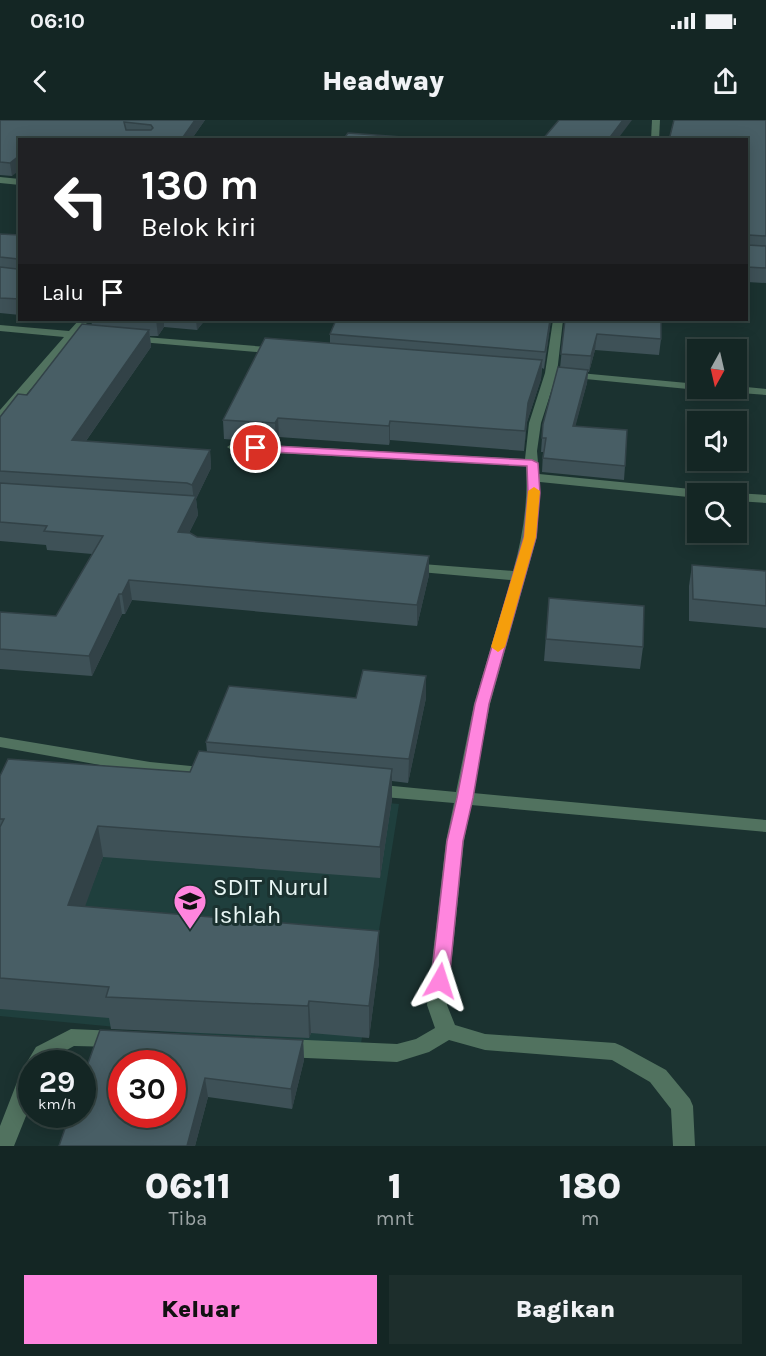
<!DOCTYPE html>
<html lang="id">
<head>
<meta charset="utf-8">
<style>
  body { margin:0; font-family:Karla,sans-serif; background:#1d2e2c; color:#f1f3f6; height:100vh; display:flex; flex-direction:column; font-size:22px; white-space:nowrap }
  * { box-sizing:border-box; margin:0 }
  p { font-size:20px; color:#9da5a6 }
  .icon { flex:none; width:33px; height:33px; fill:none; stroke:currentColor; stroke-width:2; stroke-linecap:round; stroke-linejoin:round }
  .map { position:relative; height:1026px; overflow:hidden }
  .drawer { display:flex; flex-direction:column; background:#142624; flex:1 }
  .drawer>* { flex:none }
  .guide { position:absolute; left:18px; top:18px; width:730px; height:183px; border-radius:0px; box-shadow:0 3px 15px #0003,0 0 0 2px #334341; background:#202124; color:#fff; overflow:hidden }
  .needle { width:39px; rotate:188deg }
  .fabs { position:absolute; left:687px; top:219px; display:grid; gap:12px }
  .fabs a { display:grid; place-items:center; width:60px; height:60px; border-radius:0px; background:#142624; box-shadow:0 3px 15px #0003,0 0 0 2px #334341; font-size:30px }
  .speed { position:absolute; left:18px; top:930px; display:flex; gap:12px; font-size:30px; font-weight:700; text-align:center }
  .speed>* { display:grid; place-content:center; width:78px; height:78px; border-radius:50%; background:#142624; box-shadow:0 3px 15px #0003,0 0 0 2px #334341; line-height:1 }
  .speed small { font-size:15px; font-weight:400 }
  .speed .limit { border:9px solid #d22; background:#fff; color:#111 }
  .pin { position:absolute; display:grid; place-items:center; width:51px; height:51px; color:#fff; margin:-26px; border:3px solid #fff; border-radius:50%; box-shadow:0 2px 6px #0007 }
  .me { position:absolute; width:66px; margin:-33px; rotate:6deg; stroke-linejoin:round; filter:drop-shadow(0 0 4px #0008) }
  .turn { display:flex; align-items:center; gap:21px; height:126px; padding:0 24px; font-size:27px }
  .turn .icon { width:78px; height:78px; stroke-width:2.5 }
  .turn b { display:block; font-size:42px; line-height:51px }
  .then { display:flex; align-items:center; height:57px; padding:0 24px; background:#0003; gap:12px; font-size:22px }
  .eta { display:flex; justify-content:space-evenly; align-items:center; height:102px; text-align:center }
  .eta b { font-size:36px; font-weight:800; line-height:42px }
  .primary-button { display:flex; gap:12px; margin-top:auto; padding:12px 24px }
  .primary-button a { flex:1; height:69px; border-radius:0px; background:#ff85de; color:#111; font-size:24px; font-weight:800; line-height:69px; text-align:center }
  .primary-button a+a { background:#1d2e2c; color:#f1f3f6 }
  .status { display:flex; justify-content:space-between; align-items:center; height:42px; padding:0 30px; background:#142624; direction:ltr }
  .status svg { height:16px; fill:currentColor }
  header { display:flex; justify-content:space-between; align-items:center; height:78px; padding:0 24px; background:#142624; font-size:27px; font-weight:800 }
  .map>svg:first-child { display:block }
</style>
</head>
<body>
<div class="status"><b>06:10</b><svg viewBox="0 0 49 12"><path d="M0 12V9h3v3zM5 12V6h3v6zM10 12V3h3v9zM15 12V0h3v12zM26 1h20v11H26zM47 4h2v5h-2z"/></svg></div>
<header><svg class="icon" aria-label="back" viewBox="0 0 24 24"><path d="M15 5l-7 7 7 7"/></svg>Headway<svg class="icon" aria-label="share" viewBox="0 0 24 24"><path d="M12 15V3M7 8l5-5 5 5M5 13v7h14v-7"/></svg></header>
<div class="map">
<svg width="766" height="1026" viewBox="0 0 766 1026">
  <rect width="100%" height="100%" fill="#1b3230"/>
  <!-- built -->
  <polygon fill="#1f3f3d" points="32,649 399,684 360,930 0,896 0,723"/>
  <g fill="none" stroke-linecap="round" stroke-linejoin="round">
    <!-- minor -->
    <g fill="#51725f" fill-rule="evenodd">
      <polygon points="652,0 660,0 659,20 651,20"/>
      <polygon points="0,57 20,59 20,65 0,63"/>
      <polygon points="79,200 89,200 80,212 98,214 98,218 75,218 4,300 0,301 0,290 64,217 0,211 0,205 69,211"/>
      <path d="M 553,200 L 563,200 L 557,253 L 541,303 L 537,331 L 539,354 L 701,370 L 707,374 L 698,374 L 698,378 L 540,362 L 537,417 L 490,584 L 473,673 L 766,700 L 766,712 L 471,685 L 464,721 L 447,885 L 455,905 L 485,914 L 615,923 L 622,926 L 666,950 L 690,979 L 693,986 L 695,1026 L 673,1026 L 671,989 L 650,962 L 612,940 L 485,930 L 449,920 L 429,932 L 397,942 L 284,937 L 277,934 L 274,928 L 277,922 L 284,919 L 397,924 L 416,919 L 435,908 L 427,885 L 446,721 L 454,683 L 372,676 L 366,674 L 363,670 L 366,666 L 372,664 L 456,672 L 474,584 L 511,460 L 409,451 L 402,447 L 409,443 L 513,451 C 523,416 528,383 526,346 L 233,331 L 227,327 L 233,323 L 525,339 L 529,303 L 545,253 Z"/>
      <polygon points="133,216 279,228 284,231 279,234 129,221 128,219"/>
      <polygon points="569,252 698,264 698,268 703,268 698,270 565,257 565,253"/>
      <polygon points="736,266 766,269 766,275 713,271 708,268 736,268"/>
      <polygon points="736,373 766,375 766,383 736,381"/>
      <polygon points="0,617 150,642 201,647 207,649 209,653 207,657 201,659 150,654 0,627"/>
      <polygon points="71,909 117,911 124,913 127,919 124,925 117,927 74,926 50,939 48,944 32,944 32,981 14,1026 0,1026 0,1006 21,952 36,927"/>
    </g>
  </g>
  <!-- wall -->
  <g fill="#3e5157">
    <polygon points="0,0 205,0 191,20 20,20 12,56 0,55"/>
    <polygon points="766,0 766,163 747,162 747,20"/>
    <polygon points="0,114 20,115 20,195 0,193"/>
    <polygon points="91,200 205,200 197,210 164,207 158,216 150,216 151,227 86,321 210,330 211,348 196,379 198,395 189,413 197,417 429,455 417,506 132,480 125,494 122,494 92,556 0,549 0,492 56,496 92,434 47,430 46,425 0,421 0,297 27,275 92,205"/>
    <polygon points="551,200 544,249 542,248 541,259 527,302 524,331 390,320 389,325 279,317 276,323 224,319 223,300 330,223 330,214"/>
    <polygon points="565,200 661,219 659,235 595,230 589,252 588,252 587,263 575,306 625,346 624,360 542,352 543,332 541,332 543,304 560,248"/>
    <polygon points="692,445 766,451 766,508 689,501 689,466"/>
    <polygon points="549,478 643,527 640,549 544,541"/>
    <polygon points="356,578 426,578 408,663 392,661 392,679 380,758 103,737 84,787 379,811 379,842 369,918 311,913 309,918 111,909 109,898 0,889 0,656 190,652 207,632 206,622"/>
    <polygon points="100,910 303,920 304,940 292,989 208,977 195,1026 59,1026"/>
  </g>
  <!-- shaded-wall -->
  <g fill="#324247">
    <polygon points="195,0 205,0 191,20 181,20"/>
    <polygon points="623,0 632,0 617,20 608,20"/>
    <polygon points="20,35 20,50 12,56 10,43"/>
    <polygon points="156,200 164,200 164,207 158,216"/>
    <polygon points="196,200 205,200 197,210"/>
    <polygon points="550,200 552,200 551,200 544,249"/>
    <polygon points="149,210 151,227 74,338 72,320"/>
    <polygon points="597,214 595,230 589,252 591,236"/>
    <polygon points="542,240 541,259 527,302 524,331 528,283"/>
    <polygon points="588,250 587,263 572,319 573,306"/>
    <polygon points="278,298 279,317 276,323 275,303"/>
    <polygon points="390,301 390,320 389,325 389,306"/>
    <polygon points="210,330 211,348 196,379 198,395 180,431 178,412 194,381 192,365"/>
    <polygon points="429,436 429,455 417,506 417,485"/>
    <polygon points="129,460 132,480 125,494 122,474"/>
    <polygon points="119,474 122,494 92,556 89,536"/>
    <polygon points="426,556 426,578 408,663 409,639"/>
    <polygon points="392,649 392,679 380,758 380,727"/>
    <polygon points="98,706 103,737 74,817 68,785"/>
    <polygon points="379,811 379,842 369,918 369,886"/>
    <polygon points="309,881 311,913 309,918 308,886"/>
    <polygon points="303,920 304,940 292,989 291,969"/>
    <polygon points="205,958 208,977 195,1026 187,1026"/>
  </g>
  <!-- building -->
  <g fill="#485e65" stroke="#324247" stroke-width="1.5" fill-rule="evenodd">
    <path d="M 0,0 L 195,0 L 181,20 L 81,20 L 42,17 L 39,20 L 20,20 L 20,35 L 10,43 L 0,42 ZM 124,2 L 151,5 L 153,8 L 151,10 L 126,10 Z"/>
    <polygon points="559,0 623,0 608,20 542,20"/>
    <polygon points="674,0 766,0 766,116 749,115 747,117 747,20 669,20"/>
    <polygon points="348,13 415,18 414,20 343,20"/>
    <polygon points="0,114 20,115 20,140 18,139 0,137"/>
    <polygon points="747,118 748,125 766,126 766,148 747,147"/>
    <polygon points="20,142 20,179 0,178 0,147 17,149"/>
    <polygon points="336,200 550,200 545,232 330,214"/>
    <polygon points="565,200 661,200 661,219 597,214 591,236 561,234"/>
    <polygon points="82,204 149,210 72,320 210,330 192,365 187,363 0,351 0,297 18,274 27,275"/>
    <polygon points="265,218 542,240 528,283 525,311 390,301 389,306 278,298 275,303 223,300"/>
    <polygon points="558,247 588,250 573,306 627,310 625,346 543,338 546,318 542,318 543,304"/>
    <polygon points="0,363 196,376 178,412 190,413 197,417 429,436 417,485 129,460 122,474 119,474 89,536 0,529 0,492 56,496 103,416 44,411 47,406 0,402"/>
    <polygon points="692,445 766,451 766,486 693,479"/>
    <polygon points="549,478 644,486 643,527 546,519"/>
    <polygon points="363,550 426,556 409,639 206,622 229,566 356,578"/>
    <polygon points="199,631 392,649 380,727 98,706 68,785 379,811 369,886 309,881 308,886 106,877 109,867 0,858 0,707 4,699 0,699 0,656 8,639 190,652"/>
    <path d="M 100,910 L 303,920 L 291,969 L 205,958 L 187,1026 L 59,1026 L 70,994 L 82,994 L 82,960 ZM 122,944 L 172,944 L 172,994 L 122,994 Z"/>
  </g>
  <!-- route -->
  <polygon fill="#ff85de" stroke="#a65690" stroke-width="1.5" points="256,325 532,340 538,343 540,373 536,417 489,584 473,678 463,721 449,861 446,866 440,868 433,866 431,861 447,721 457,678 475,584 524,417 528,373 527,346 252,331 252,326"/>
  <!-- slow -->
  <polygon fill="#f59e0b" points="534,367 540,371 536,417 505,527 498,532 491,527 524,417 528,371"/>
  <!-- icons -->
  <defs>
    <symbol id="school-pin" viewBox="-11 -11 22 30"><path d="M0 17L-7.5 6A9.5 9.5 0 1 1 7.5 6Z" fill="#ff85de" stroke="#1b3230"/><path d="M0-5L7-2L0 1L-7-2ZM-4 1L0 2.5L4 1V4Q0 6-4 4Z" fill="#111"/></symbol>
  </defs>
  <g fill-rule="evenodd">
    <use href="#school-pin" x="171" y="762" width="38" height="52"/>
  </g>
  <g text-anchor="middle" stroke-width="6" stroke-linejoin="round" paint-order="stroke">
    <!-- near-poi labels -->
    <g font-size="24" fill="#e8f6f4" stroke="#1b3230" text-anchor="start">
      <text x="213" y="775">SDIT Nurul<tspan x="213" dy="28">Ishlah</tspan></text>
    </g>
  </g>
</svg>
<div class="fabs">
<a><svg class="needle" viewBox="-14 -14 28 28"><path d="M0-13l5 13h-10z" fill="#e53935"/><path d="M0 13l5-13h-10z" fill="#9da5a6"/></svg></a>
<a><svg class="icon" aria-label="sound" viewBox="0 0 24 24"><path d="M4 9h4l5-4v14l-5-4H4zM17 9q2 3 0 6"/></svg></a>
<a><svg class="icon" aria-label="search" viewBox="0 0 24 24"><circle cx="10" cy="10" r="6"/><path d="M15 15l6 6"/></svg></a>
</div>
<div class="speed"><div>29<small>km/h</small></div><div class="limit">30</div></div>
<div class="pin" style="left:256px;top:328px;background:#d93025"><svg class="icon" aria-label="arrive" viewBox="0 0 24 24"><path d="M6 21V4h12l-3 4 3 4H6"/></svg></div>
<svg class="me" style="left:440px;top:861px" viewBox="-20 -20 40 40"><path d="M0-17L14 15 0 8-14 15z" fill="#ff85de" stroke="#fff" stroke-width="4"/></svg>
<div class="guide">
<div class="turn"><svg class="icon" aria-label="left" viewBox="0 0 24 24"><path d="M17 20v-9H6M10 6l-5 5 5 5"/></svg><div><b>130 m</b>Belok kiri</div></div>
<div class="then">Lalu<svg class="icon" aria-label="arrive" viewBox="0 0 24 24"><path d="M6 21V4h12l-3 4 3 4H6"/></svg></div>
</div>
</div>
<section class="drawer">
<div class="eta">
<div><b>06:11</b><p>Tiba</p></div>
<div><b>1</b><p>mnt</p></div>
<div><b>180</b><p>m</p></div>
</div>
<div class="primary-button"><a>Keluar</a><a>Bagikan</a></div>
</section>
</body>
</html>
